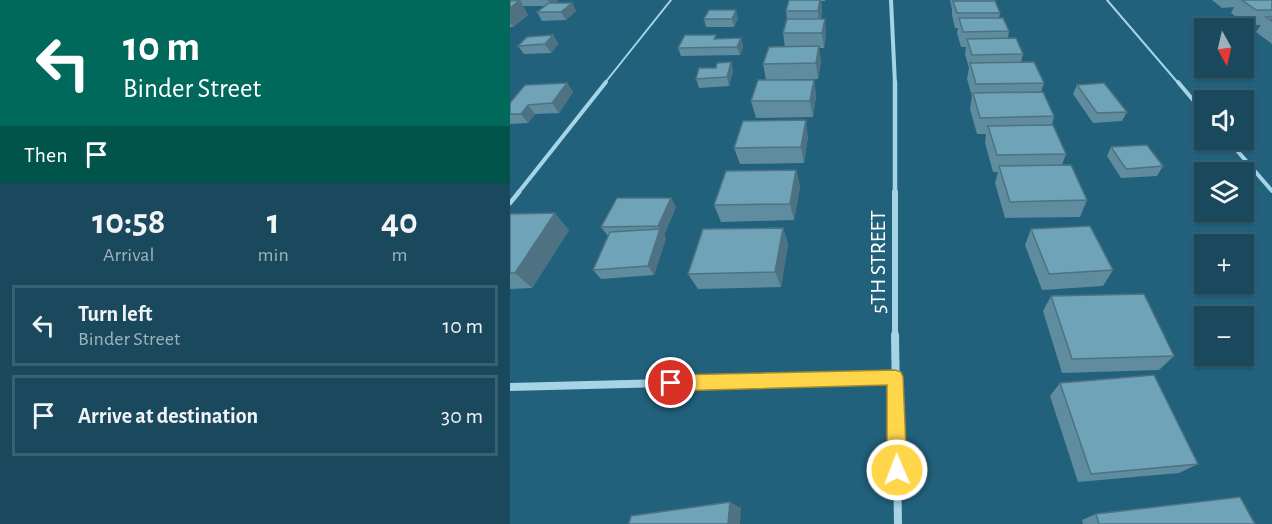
<!DOCTYPE html>
<html lang="en">
<head>
<meta charset="utf-8">
<style>
  body { margin:0; font-family:"Alegreya Sans",sans-serif; background:#275366; color:#f1f3f6; height:100vh; display:flex; flex-direction:column; font-size:22px; white-space:nowrap }
  * { box-sizing:border-box; margin:0 }
  p { font-size:20px; color:#9fb2bc }
  .icon { flex:none; width:33px; height:33px; fill:none; stroke:currentColor; stroke-width:2; stroke-linecap:round; stroke-linejoin:round }
  .map { position:relative; flex:1; overflow:hidden }
  .details { display:flex; flex-direction:column; background:#1a495d; width:510px }
  .details>* { flex:none }
  .hud { background:#00695c; color:#fff; overflow:hidden }
  .needle { width:39px; rotate:172deg }
  .buttons { position:absolute; left:684px; top:18px; display:grid; gap:12px }
  .buttons a { display:grid; place-items:center; width:60px; height:60px; border-radius:0px; background:#1a495d; box-shadow:0 2px 4px #0004,0 0 0 2px #386172; font-size:30px }
  .pin { position:absolute; display:grid; place-items:center; width:51px; height:51px; color:#fff; margin:-26px; border:3px solid #fff; border-radius:50%; box-shadow:0 2px 6px #0007 }
  .me { position:absolute; width:66px; margin:-33px; rotate:359deg; stroke-linejoin:round; filter:drop-shadow(0 0 4px #0008) }
  .turn { display:flex; align-items:center; gap:21px; height:126px; padding:0 24px; font-size:27px }
  .turn .icon { width:78px; height:78px; stroke-width:2.5 }
  .turn b { display:block; font-size:42px; line-height:51px }
  .then { display:flex; align-items:center; height:57px; padding:0 24px; background:#0003; gap:12px; font-size:22px }
  .eta { display:flex; justify-content:space-evenly; align-items:center; height:102px; text-align:center }
  .eta b { font-size:36px; font-weight:600; line-height:42px }
  ul { padding:0; list-style:none }
  li { display:flex; align-items:center; gap:18px; height:81px; margin:0 12px 9px; padding:0 12px; border:3px solid #386172; border-radius:0px }
  li div { flex:1 }
  li b { display:block; font-size:22px }
  li em { font-style:normal }
  main { display:flex; flex:1; min-height:0 }
  .map>svg:first-child { display:block }
</style>
</head>
<body>
<main>
<section class="details">
<div class="hud">
<div class="turn"><svg class="icon" aria-label="left" viewBox="0 0 24 24"><path d="M17 20v-9H6M10 6l-5 5 5 5"/></svg><div><b>10 m</b>Binder Street</div></div>
<div class="then">Then<svg class="icon" aria-label="arrive" viewBox="0 0 24 24"><path d="M6 21V4h12l-3 4 3 4H6"/></svg></div>
</div>
<div class="eta">
<div><b>10:58</b><p>Arrival</p></div>
<div><b>1</b><p>min</p></div>
<div><b>40</b><p>m</p></div>
</div>
<ul>
<li><svg class="icon" aria-label="left" viewBox="0 0 24 24"><path d="M17 20v-9H6M10 6l-5 5 5 5"/></svg><div><b>Turn left</b><p>Binder Street</p></div><em>10 m</em></li>
<li><svg class="icon" aria-label="arrive" viewBox="0 0 24 24"><path d="M6 21V4h12l-3 4 3 4H6"/></svg><div><b>Arrive at destination</b></div><em>30 m</em></li>
</ul>
</section>
<div class="map">
<svg width="762" height="524" viewBox="0 0 762 524">
  <rect width="100%" height="100%" fill="#22617c"/>
  <g fill="none" stroke-linecap="round" stroke-linejoin="round">
    <!-- lane-far2 -->
    <g stroke="#a5d4e6" stroke-width="2">
      <polyline points="597,0 669,84"/>
      <polyline points="94,84 161,0"/>
    </g>
    <!-- lane-far1 -->
    <g stroke="#a5d4e6" stroke-width="4">
      <polyline points="668,82 694,113"/>
      <polyline points="718,140 762,191"/>
      <polyline points="8,193 96,82"/>
    </g>
    <!-- lane -->
    <polyline stroke="#a5d4e6" stroke-width="4.5" points="0,203 9,192"/>
    <!-- street-far3 -->
    <polyline stroke="#a5d4e6" stroke-width="4" points="381,0 385,84"/>
    <!-- street-far2 -->
    <polyline stroke="#a5d4e6" stroke-width="4.5" points="385,82 385,193"/>
    <!-- street-far1 -->
    <polyline stroke="#a5d4e6" stroke-width="6" points="385,192 385,337"/>
    <!-- street -->
    <g stroke="#a5d4e6" stroke-width="8">
      <polyline points="385,335 388,524"/>
      <polyline points="0,387 385,377"/>
    </g>
  </g>
  <!-- wall -->
  <g fill="#5f8c9e">
    <polygon points="0,0 49,0 45,3 62,3 66,11 56,20 32,21 27,12 35,6 13,6 18,15 3,27 0,27"/>
    <polygon points="279,0 315,0 315,1 311,1 312,11 311,19 316,34 314,48 309,48 311,62 308,79 256,80 253,64 275,47 273,33 277,20 276,11"/>
    <polygon points="440,0 485,0 490,13 489,18 499,31 498,38 513,54 511,62 534,83 531,92 544,116 542,125 556,154 552,165 577,200 570,217 495,218 485,183 488,172 483,172 475,143 476,134 467,134 460,109 462,96 457,79 459,68 455,54 456,47 451,47 447,33 448,28 445,28 442,15 442,10"/>
    <polygon points="702,0 762,0 762,44 746,32 751,25 737,25 721,13 724,7 712,8"/>
    <polygon points="228,18 224,27 196,27 194,19"/>
    <polygon points="43,35 48,44 41,53 14,54 8,46"/>
    <polygon points="231,38 233,47 230,55 171,56 168,48 208,39"/>
    <polygon points="221,62 223,71 219,86 189,88 186,79 206,68"/>
    <polygon points="304,80 306,96 303,117 246,118 241,101"/>
    <polygon points="57,83 63,92 49,113 25,114 18,123 0,124 0,103"/>
    <polygon points="567,85 617,112 612,121 583,123 563,94"/>
    <polygon points="298,137 294,163 230,164 224,148"/>
    <polygon points="601,147 653,166 647,176 611,178 597,156"/>
    <polygon points="286,170 290,187 284,220 211,222 204,205"/>
    <polygon points="166,207 154,235 156,238 144,275 91,279 83,270 98,236 91,227"/>
    <polygon points="0,214 59,230 22,288 0,289"/>
    <polygon points="273,228 278,244 271,287 188,289 178,274"/>
    <polygon points="521,229 603,270 593,286 532,290 515,245"/>
    <polygon points="541,296 664,356 649,370 552,373 533,311"/>
    <polygon points="550,383 688,464 669,473 568,482 540,396"/>
    <polygon points="586,514 745,524 573,524 572,520"/>
  </g>
  <!-- shaded-wall -->
  <g fill="#4e7281">
    <polygon points="10,0 18,15 3,27 0,23 0,8"/>
    <polygon points="38,0 49,0 41,6"/>
    <polygon points="310,0 311,0 312,11 309,26 308,11"/>
    <polygon points="62,3 66,11 56,20 51,12"/>
    <polygon points="226,10 228,18 224,27 222,19"/>
    <polygon points="315,19 316,34 314,48 312,33"/>
    <polygon points="43,35 48,44 41,53 35,44"/>
    <polygon points="231,38 233,47 230,55 227,47"/>
    <polygon points="309,46 311,62 308,79 306,63"/>
    <polygon points="221,62 223,71 219,86 217,77"/>
    <polygon points="304,80 306,96 303,117 300,101"/>
    <polygon points="57,83 63,92 49,113 42,103"/>
    <polygon points="18,105 25,114 18,123 11,114"/>
    <polygon points="296,120 298,137 294,163 291,147"/>
    <polygon points="286,170 290,187 284,220 280,204"/>
    <polygon points="161,198 166,207 154,235 156,238 144,275 138,266 150,230 148,226"/>
    <polygon points="45,213 59,230 22,288 5,273"/>
    <polygon points="273,228 278,244 271,287 265,272"/>
    <polygon points="220,502 231,508 230,524 218,524"/>
  </g>
  <!-- building -->
  <g fill="#6fa3b8" stroke="#4e7281" stroke-width="1.5">
    <polygon points="10,0 0,8 0,1"/>
    <polygon points="279,0 310,0 308,11 276,11"/>
    <polygon points="732,0 762,0 762,10 746,10"/>
    <polygon points="443,1 485,1 490,13 447,13"/>
    <polygon points="39,3 62,3 51,12 27,12"/>
    <polygon points="199,10 226,10 222,19 194,19"/>
    <polygon points="756,17 762,17 762,21"/>
    <polygon points="449,18 493,18 499,31 453,32"/>
    <polygon points="277,19 315,19 312,33 273,33"/>
    <polygon points="43,35 35,44 8,46 17,37"/>
    <polygon points="175,35 206,35 204,39 231,38 227,47 168,48"/>
    <polygon points="506,38 513,54 462,55 457,39"/>
    <polygon points="309,46 306,63 253,64 259,47"/>
    <polygon points="221,62 217,77 186,79 189,68 206,68 207,63"/>
    <polygon points="524,62 534,83 466,84 460,63"/>
    <polygon points="248,80 304,80 300,101 241,101"/>
    <polygon points="57,83 42,103 18,105 11,114 0,114 0,103 15,85"/>
    <polygon points="594,83 617,112 587,113 567,85"/>
    <polygon points="533,92 544,116 470,118 463,93"/>
    <polygon points="296,120 291,147 224,148 233,121"/>
    <polygon points="543,125 556,154 487,155 478,126"/>
    <polygon points="637,145 653,166 616,169 601,147"/>
    <polygon points="561,165 577,200 500,202 489,166"/>
    <polygon points="286,170 280,204 204,205 216,171"/>
    <polygon points="107,198 161,198 148,226 91,227"/>
    <polygon points="45,213 5,273 0,273 0,214"/>
    <polygon points="580,226 603,270 539,274 521,229"/>
    <polygon points="273,228 265,272 178,274 193,229"/>
    <polygon points="150,229 138,266 83,270 100,232"/>
    <polygon points="634,294 664,356 562,359 541,296"/>
    <polygon points="644,375 688,464 581,474 550,383"/>
    <polygon points="730,497 745,524 589,524 586,514"/>
    <polygon points="220,502 218,524 119,524 121,516"/>
  </g>
  <!-- route -->
  <polygon fill="#ffd54a" stroke="#a68a30" stroke-width="1.5" points="385,370 391,372 393,377 397,470 394,476 387,479 380,476 377,470 377,385 161,391 155,389 152,383 155,377 161,375"/>
  <g text-anchor="middle" stroke-width="6" stroke-linejoin="round" paint-order="stroke">
    <!-- street labels -->
    <g font-size="22" fill="#fff" stroke="#22617c">
      <text transform="translate(367 262) rotate(-90)" y="8">5TH STREET</text>
    </g>
  </g>
</svg>
<div class="buttons">
<a><svg class="needle" viewBox="-14 -14 28 28"><path d="M0-13l5 13h-10z" fill="#e53935"/><path d="M0 13l5-13h-10z" fill="#9fb2bc"/></svg></a>
<a><svg class="icon" aria-label="sound" viewBox="0 0 24 24"><path d="M4 9h4l5-4v14l-5-4H4zM17 9q2 3 0 6"/></svg></a>
<a><svg class="icon" aria-label="layers" viewBox="0 0 24 24"><path d="M12 4l9 5-9 5-9-5zM3 14l9 5 9-5"/></svg></a>
<a>+</a>
<a>−</a>
</div>
<div class="pin" style="left:161px;top:383px;background:#d93025"><svg class="icon" aria-label="arrive" viewBox="0 0 24 24"><path d="M6 21V4h12l-3 4 3 4H6"/></svg></div>
<svg class="me" style="left:387px;top:470px" viewBox="-20 -20 40 40"><circle r="17" fill="#ffd54a" stroke="#fff" stroke-width="3"/><path d="M0-11L8 9 0 5-8 9z" fill="#fff"/></svg>
</div>
</main>
</body>
</html>
